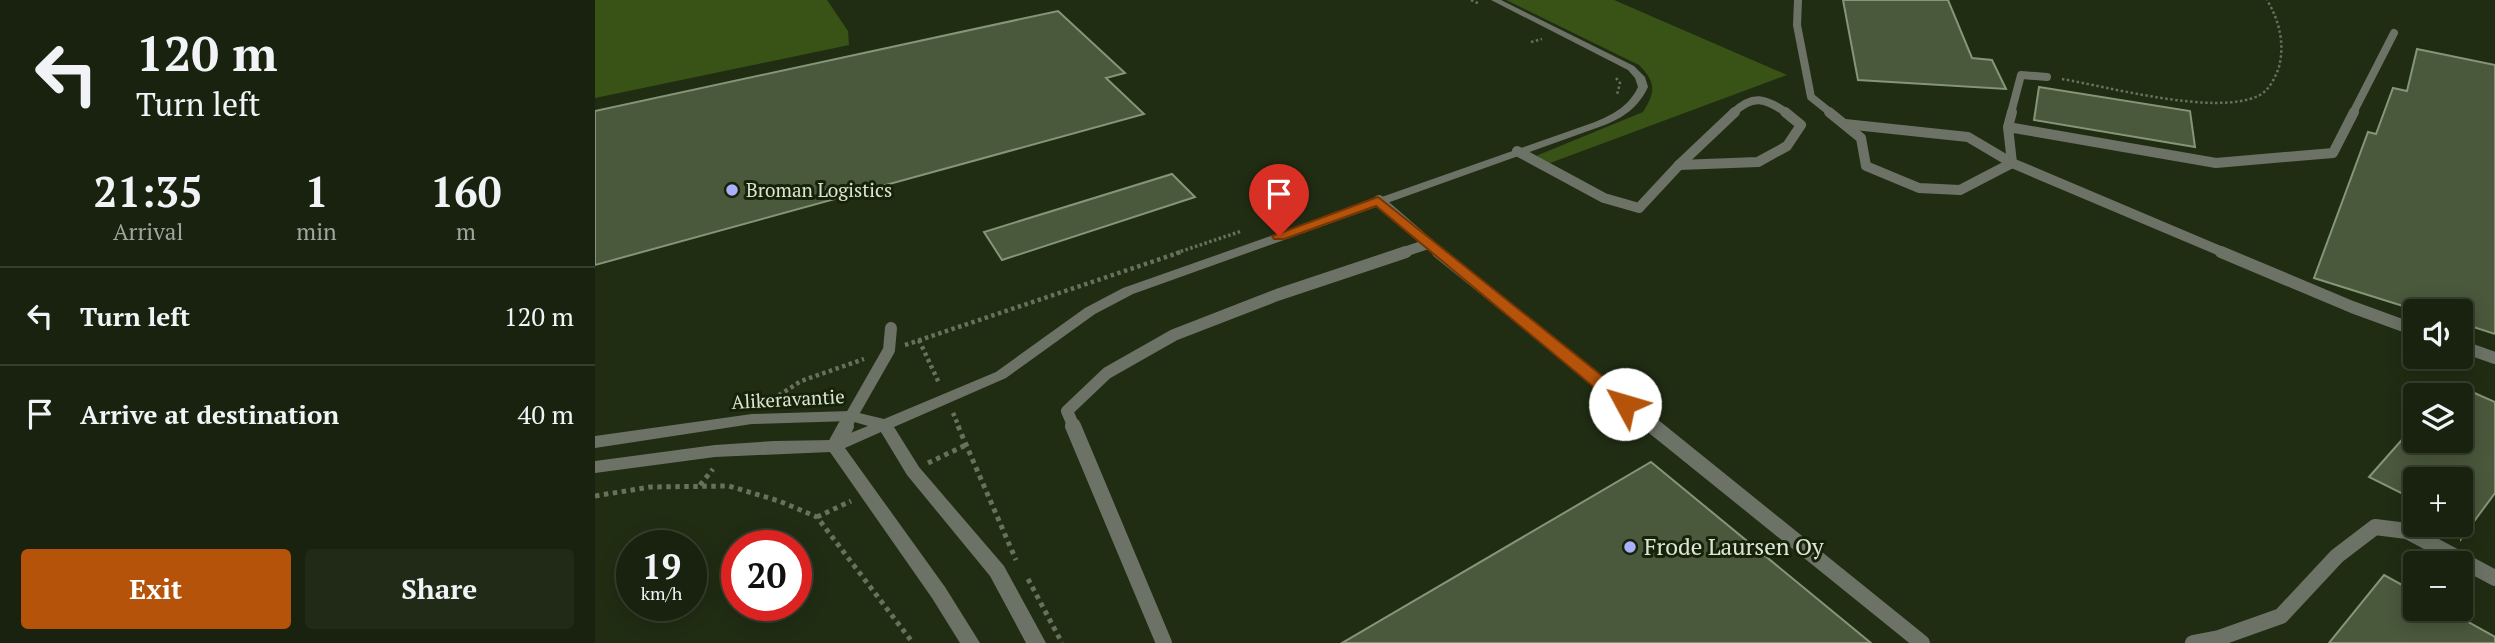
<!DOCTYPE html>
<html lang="en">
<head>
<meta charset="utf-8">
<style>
  body { margin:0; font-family:"PT Serif",serif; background:#212a17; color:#f1f3f6; height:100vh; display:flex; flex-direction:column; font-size:26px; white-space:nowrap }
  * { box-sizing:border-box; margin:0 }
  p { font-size:23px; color:#9fa49e }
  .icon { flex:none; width:38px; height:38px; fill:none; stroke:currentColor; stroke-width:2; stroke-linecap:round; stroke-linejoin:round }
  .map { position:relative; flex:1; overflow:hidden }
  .panel { display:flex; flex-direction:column; background:#18220e; width:595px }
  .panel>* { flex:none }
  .top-card { background:#18220e; color:#f1f3f6; overflow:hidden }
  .fabs { position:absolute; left:1808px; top:299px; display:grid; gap:14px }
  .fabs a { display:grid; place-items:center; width:70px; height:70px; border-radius:7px; background:#18220e; box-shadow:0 4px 18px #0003,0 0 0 2px #363f2e; font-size:35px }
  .speed { position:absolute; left:21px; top:530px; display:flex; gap:14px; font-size:35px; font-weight:700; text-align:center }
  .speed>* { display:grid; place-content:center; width:91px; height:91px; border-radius:50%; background:#18220e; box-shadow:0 4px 18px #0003,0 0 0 2px #363f2e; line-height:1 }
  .speed small { font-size:18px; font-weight:400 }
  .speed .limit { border:10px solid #d22; background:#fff; color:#111 }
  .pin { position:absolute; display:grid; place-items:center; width:60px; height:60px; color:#fff; margin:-72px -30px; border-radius:50% 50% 50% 0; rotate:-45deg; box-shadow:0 0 7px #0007 }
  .pin .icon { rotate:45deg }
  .me { position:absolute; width:77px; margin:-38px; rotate:309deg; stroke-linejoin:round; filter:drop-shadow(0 0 5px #0008) }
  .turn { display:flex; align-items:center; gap:24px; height:147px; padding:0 21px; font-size:32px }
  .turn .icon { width:91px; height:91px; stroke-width:2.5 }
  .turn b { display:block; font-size:49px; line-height:60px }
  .eta { display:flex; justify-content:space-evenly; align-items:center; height:119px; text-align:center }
  .eta b { font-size:42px; font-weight:800; line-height:49px }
  .button { display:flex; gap:14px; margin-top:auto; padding:14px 21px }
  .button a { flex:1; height:80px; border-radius:7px; background:#b45309; color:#fff; font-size:28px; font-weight:800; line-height:80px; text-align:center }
  .button a+a { background:#212a17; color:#f1f3f6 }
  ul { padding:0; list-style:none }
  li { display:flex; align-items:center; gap:21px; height:98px; padding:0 21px; border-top:2px solid #363f2e }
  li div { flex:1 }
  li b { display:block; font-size:26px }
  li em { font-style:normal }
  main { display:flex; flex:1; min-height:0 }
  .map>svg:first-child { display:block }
</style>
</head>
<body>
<main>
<section class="panel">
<div class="top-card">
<div class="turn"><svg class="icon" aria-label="left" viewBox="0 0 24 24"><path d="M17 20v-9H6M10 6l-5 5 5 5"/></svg><div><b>120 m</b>Turn left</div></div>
</div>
<div class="eta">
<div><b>21:35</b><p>Arrival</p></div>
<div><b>1</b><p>min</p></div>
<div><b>160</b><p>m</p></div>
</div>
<ul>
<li><svg class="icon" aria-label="left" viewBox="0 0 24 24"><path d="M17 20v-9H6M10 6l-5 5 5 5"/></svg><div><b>Turn left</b></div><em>120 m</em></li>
<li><svg class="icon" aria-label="arrive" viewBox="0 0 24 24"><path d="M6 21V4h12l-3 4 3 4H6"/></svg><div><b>Arrive at destination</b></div><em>40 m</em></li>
</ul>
<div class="button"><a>Exit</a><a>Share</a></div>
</section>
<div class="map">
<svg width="1900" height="643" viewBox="0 0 1900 643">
  <rect width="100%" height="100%" fill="#202d13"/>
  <!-- green -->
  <g fill="#395317">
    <polygon points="0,0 232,0 253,31 254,45 0,98"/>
    <path d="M 911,0 L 1019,0 L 1192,75 L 955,163 L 941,156 L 1048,112 C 1061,92 1061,82 1044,65 Z"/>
  </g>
  <!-- building -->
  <g fill="#4a583c" stroke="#859577" stroke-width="2">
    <polygon points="1248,0 1353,0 1377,58 1397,60 1411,89 1263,80"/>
    <polygon points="463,11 530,73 511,78 549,114 0,265 0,111"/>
    <polygon points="1822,49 1900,65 1900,334 1866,323 1866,312 1827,312 1719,278 1773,132 1781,134 1798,88 1812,91"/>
    <polygon points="1444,87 1595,111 1600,147 1439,120"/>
    <polygon points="577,174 600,197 407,260 389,232"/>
    <polygon points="1866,387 1900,402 1900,493 1866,539 1866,480 1820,480 1820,500 1774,477 1820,425 1820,441 1866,441"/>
    <polygon points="1056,462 1276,643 747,643"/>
    <polygon points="1789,575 1820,592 1820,609 1850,609 1900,637 1900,643 1734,643"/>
  </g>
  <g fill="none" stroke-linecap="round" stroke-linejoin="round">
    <!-- path-far3 -->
    <g stroke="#66725c" stroke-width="2.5" stroke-dasharray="2.5 2.5" stroke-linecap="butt">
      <polyline points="876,0 885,4"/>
      <polyline points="936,42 947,39"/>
      <polyline points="1021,78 1025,83 1022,95"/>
      <path d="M 1467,79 C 1515,87 1619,116 1663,96 C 1674,91 1680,78 1684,67 C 1690,43 1684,20 1672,0"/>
    </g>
    <!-- path-far2 -->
    <polyline stroke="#66725c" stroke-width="3.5" stroke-dasharray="2.5 2.5" stroke-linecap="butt" points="581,253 647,231"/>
    <!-- path-far1 -->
    <g stroke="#66725c" stroke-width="4.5" stroke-dasharray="3.5 3.5" stroke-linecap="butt">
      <polyline points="324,340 344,383"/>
      <polyline points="310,345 586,252"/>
      <polyline points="172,403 206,381 269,359"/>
      <polyline points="358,413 364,427"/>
    </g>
    <!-- path -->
    <g stroke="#66725c" stroke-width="5" stroke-dasharray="4.5 4.5" stroke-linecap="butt">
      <polyline points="363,426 421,560"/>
      <polyline points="333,463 373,444"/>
      <polyline points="105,485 118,469"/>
      <polyline points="0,496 55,487 134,486 184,501 222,517 318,643"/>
      <polyline points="222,517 256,501"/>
      <polyline points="433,579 467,643"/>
    </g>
    <!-- lane-far3 -->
    <g stroke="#6c7366" stroke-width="8">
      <polyline points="1203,0 1202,25 1216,97 1236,113"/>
      <path d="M 1138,113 C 1158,94 1170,98 1192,113"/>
      <polyline points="1416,113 1426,75 1452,77"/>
      <polyline points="1758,113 1799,33"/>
    </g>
    <!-- lane-far2 -->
    <g stroke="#6c7366" stroke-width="10">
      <polyline points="1234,112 1266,138 1271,166 1324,188 1365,190 1417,163 1413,127 1621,163 1738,153 1759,112"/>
      <polyline points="1250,124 1373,137 1417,163 1630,253"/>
      <polyline points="1413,127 1417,112"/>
      <polyline points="922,151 1009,198 1044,208 1084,165"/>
      <polyline points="1084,165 1140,112"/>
      <polyline points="1084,165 1163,162 1192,146 1206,125 1190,112"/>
      <polyline points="784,200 845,253"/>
      <polyline points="806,253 833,244"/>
    </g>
    <!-- lane-far1 -->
    <g stroke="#6c7366" stroke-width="12">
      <polyline points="843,252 1060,427"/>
      <polyline points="1626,252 1757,307 1820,330"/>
      <polyline points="1866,346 1900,358"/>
      <polyline points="250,427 294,350 296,328"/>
      <polyline points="479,427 472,411 512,373 579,335 682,295 811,252"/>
    </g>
    <!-- lane -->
    <g stroke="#6c7366" stroke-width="16">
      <polyline points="478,426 569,643"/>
      <polyline points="1058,426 1327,643"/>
      <polyline points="240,446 251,426"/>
      <polyline points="1598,643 1624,638 1686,616 1742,556 1780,527 1812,531 1900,578"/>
    </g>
    <!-- street -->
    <path fill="#6c7366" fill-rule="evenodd" d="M 896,0 L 906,0 L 1039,66 L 1050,77 L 1053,87 C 1043,108 1028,118 1007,126 L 538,294 L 500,314 L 411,378 L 299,427 L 324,467 L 409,566 L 451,643 L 431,643 L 395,576 L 312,475 L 286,432 L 250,448 L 350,587 L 385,643 L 365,643 L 337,598 L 235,452 L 120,457 L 0,473 L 0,461 L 120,445 L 180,441 L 238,440 L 273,426 L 256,421 L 157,424 L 0,448 L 0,436 L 157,414 L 256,411 L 289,419 L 401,372 L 490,308 L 528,288 L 1000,122 C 1019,114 1034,106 1043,87 L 1040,78 L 1033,70 Z"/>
  </g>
  <!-- route -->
  <polygon fill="#b45309" stroke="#753606" stroke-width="2" points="783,197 1036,399 1039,404 1036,408 1024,408 781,206 689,239 679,239 677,236"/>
  <!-- markers -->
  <g fill="#aab0fb" stroke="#172309" stroke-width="2.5">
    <circle cx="137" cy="190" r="7"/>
    <circle cx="1035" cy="547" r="7"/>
  </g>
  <g text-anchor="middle" stroke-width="6" stroke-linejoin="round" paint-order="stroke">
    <!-- poi labels -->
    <g font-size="19" fill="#dce5d5" stroke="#172309" text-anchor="start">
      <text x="151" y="197">Broman Logistics</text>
    </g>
    <!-- street labels -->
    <g font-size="19" fill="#dce5d5" stroke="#172309">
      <text transform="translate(193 399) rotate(-3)" y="7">Alikeravantie</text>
    </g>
    <!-- near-poi labels -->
    <g font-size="23" fill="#dce5d5" stroke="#172309" text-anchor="start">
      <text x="1049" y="555">Frode Laursen Oy</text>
    </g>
  </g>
</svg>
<div class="fabs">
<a><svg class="icon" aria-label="sound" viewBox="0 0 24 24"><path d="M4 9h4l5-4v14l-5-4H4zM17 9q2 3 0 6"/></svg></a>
<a><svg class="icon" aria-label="layers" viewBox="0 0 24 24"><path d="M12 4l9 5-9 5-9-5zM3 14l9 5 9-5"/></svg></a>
<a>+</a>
<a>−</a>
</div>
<div class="speed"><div>19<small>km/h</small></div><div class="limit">20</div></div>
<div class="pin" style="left:684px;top:236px;background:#d93025"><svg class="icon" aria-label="arrive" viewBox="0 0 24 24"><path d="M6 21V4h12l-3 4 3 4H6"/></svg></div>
<svg class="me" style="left:1030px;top:404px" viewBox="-20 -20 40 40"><circle r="19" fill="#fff"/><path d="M0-13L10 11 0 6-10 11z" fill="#b45309"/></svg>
</div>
</main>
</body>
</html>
